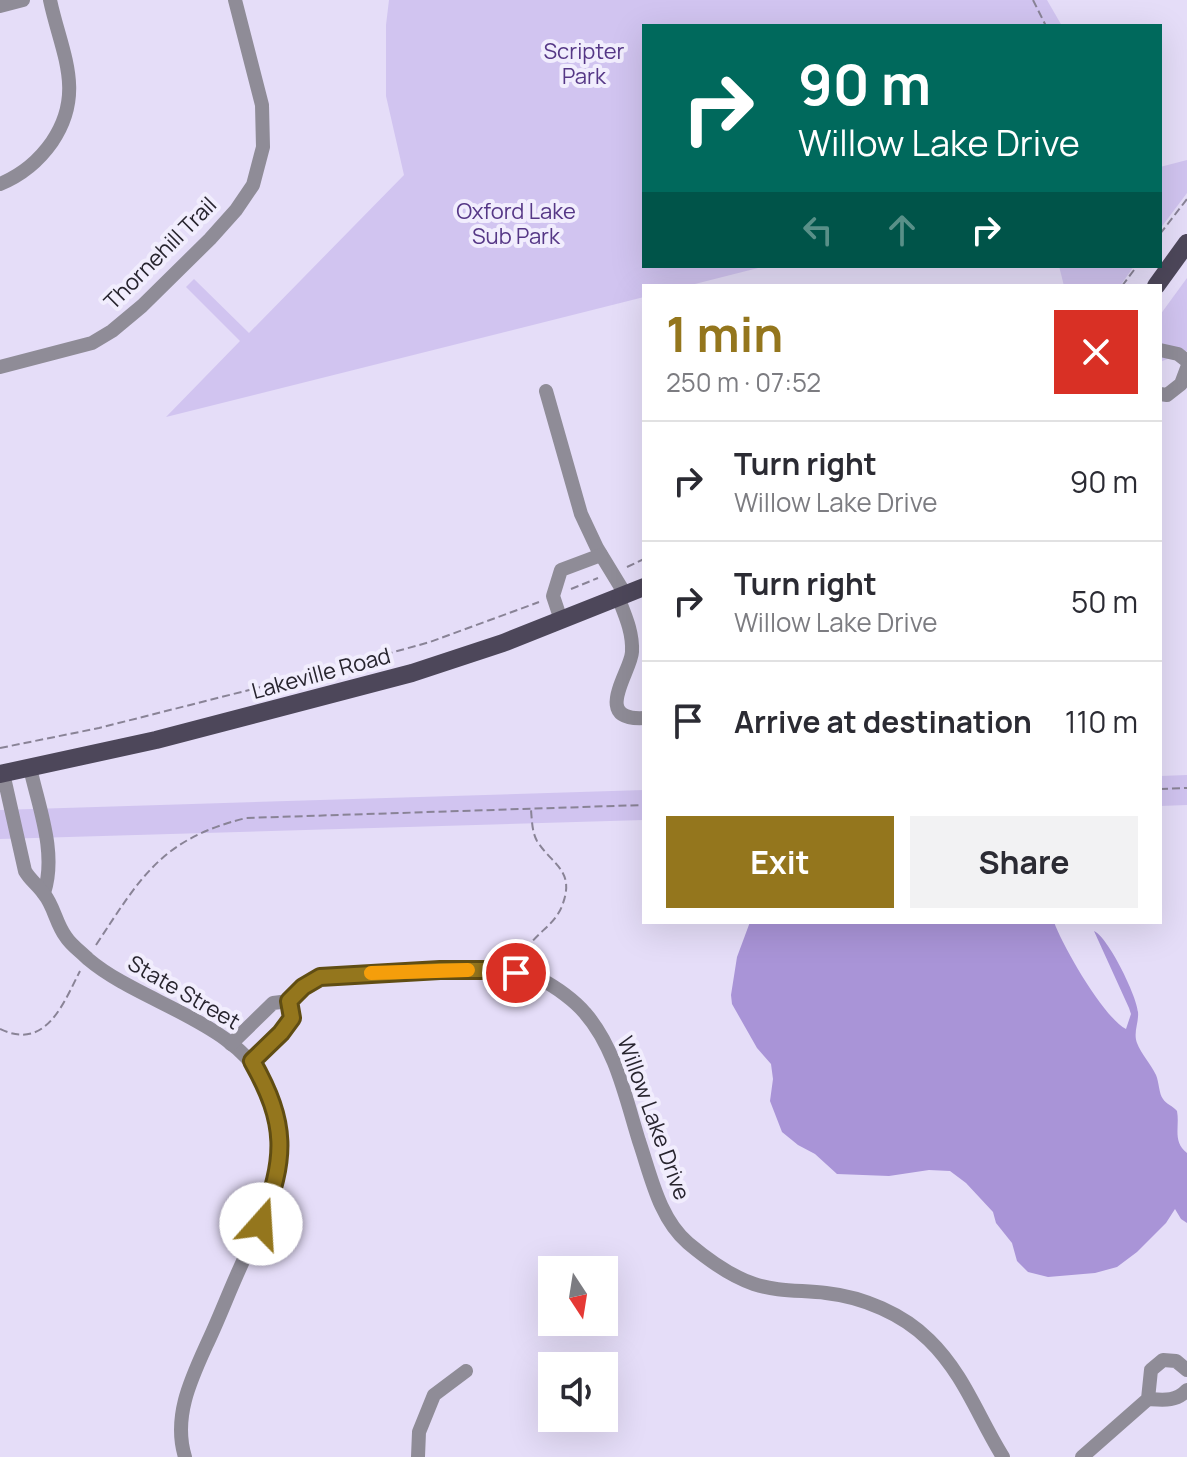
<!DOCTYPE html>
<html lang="en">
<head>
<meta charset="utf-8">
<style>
  body { margin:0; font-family:Manrope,sans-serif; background:#f2f2f3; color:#2b2b33; height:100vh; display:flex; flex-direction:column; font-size:30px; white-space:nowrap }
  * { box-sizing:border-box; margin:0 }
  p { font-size:26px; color:#7c7c81 }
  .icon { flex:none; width:44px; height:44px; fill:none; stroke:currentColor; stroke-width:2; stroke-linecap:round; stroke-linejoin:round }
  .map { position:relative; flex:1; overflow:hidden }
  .panel { position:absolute; left:642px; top:284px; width:520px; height:640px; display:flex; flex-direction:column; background:#fff; border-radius:0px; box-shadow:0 8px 32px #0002 }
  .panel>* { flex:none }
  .top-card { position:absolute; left:642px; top:24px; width:520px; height:244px; border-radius:0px; box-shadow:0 8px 32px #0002; background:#00695c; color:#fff; overflow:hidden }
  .needle { width:52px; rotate:168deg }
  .buttons { position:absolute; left:538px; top:1256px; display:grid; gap:16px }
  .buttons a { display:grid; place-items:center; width:80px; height:80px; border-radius:0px; background:#fff; box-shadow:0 8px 32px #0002; font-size:40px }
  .pin { position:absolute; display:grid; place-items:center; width:68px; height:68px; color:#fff; margin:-34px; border:4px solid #fff; border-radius:50%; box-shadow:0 2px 8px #0007 }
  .me { position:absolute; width:88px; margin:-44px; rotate:19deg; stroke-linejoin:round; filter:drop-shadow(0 0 6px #0008) }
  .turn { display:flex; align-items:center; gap:28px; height:168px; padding:0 24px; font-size:36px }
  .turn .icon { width:104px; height:104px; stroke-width:2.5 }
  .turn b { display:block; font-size:56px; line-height:68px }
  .lanes { display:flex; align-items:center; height:76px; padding:0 24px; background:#0003; justify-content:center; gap:40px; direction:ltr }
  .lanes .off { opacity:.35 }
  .round { display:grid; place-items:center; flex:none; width:84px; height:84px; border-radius:0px; background:#f2f2f3 }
  .headline { display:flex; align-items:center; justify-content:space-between; height:136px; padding:0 24px }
  h1 { font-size:48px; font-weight:700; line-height:60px; color:#94761d }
  .primary-button { display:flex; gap:16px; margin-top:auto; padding:16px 24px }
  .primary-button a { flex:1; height:92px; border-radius:0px; background:#94761d; color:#fff; font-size:32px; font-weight:700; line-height:92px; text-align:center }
  .primary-button a+a { background:#f2f2f3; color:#2b2b33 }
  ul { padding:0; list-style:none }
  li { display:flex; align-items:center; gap:24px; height:120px; padding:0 24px; border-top:2px solid #e1e1e2 }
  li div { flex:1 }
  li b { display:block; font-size:30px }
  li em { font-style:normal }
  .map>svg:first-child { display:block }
</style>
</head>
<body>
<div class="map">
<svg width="1187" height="1457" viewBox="0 0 1187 1457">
  <rect width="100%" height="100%" fill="#e5ddf8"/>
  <!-- green -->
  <g fill="#d1c4f0">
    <polygon points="389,0 1047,0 1062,26 644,26 644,266 766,266 687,286 644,286 644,297 166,417 240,341 186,287 194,279 249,333 404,175 386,96 386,25"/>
    <polygon points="1187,160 1187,193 1160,229 1160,167"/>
    <polygon points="1059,266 1134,266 1120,286 1064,286"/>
    <polygon points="1187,278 1187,351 1160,362 1160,315"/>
    <polygon points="1187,775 1187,805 1160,806 1160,776"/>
    <polygon points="644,790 644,820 0,839 0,810"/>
  </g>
  <!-- water -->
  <path fill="#a994d7" d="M 750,922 L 1054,922 C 1063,947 1104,1018 1126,1029 L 1131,1014 L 1129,1008 L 1094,931 C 1108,937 1137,996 1138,1012 C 1139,1023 1133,1032 1137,1043 C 1141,1054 1151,1064 1156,1075 C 1159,1082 1159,1094 1163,1099 C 1166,1104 1173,1106 1177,1111 C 1180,1127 1172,1141 1187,1153 L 1187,1223 L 1181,1219 L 1175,1209 L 1166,1223 L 1137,1252 L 1117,1267 L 1095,1273 L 1048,1277 L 1028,1272 L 1017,1261 L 1012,1243 L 996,1223 L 993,1212 L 966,1183 L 950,1171 L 929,1170 L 889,1176 L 837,1174 L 815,1154 L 798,1145 L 782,1132 L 770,1101 L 773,1079 L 771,1064 L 757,1048 L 732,1004 L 731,995 L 737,957 Z"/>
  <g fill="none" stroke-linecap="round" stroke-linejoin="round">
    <!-- path -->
    <g stroke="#898396" stroke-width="2" stroke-dasharray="8 4" stroke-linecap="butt">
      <polyline points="1033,0 1046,26"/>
      <polyline points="1160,234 1187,199"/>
      <polyline points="1122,286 1137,266"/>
      <polyline points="627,567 644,559"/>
      <polyline points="571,589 598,578"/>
      <polyline points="0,748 99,728 332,669 430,642 539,602"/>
      <polyline points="1160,789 1187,788"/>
      <path d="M 96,945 C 141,877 161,839 246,818 L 644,805"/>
      <path d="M 521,961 C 530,934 553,929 562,906 C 576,870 552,865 537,841 C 532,832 532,821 531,810"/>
      <path d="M 0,1029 C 46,1051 63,1004 80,971"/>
    </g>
    <!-- minor -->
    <g stroke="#8f8c97" stroke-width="14">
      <polyline points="0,6 23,0"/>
      <path d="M 0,184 C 22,175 38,162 52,142 C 86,92 61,52 50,0"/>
      <polyline points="1160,350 1178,354 1187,361"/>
      <polyline points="0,367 92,343 112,331 142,306 210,239 236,210 253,185 263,147 262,105 235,0"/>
      <polyline points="546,391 581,514 597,548 625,594"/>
      <polyline points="1160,394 1167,395 1181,384 1187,368"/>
      <path d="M 618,597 C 625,615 633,632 632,652 C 631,672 591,721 644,718"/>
      <polyline points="561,620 553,596 561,570 601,555"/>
      <path d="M 30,768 C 39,808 57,853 44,893"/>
      <path d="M 3,773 L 25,871 C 30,880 38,885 44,894 C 54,906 56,924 66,937 C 71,945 81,952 88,959 C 142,1005 243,1022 270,1094 C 294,1157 270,1201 245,1257 C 231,1286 220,1317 206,1346 C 190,1381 173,1418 185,1457"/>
      <path d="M 231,1044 L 273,1003 L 289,1001 L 303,987 L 320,977 C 373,972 495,959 542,980 C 556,987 575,1001 585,1013 C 615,1047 626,1099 639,1141 C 651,1176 659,1218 688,1243 C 707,1259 730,1276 754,1284 C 778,1292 802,1290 826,1293 C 863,1297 903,1314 929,1340 C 964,1374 978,1417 1003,1457"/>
      <polyline points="252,1061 281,1033 292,1018 289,1001"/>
      <path d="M 1148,1399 C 1163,1400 1176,1402 1187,1390"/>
      <polyline points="418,1457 419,1432 434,1395 466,1371"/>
      <polyline points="1082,1457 1148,1399 1151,1370 1163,1360 1176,1361 1187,1370"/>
    </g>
    <!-- major -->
    <g stroke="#4d475a" stroke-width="18">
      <polyline points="1156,286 1187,243"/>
      <polyline points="0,774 156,740 412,673 503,643 644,587"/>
    </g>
  </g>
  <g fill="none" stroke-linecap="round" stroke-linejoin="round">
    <defs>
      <path id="route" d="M 261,1224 C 286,1157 288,1125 252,1061 L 281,1033 L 292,1018 L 289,1001 L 303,987 L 320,977 L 440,970 L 506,970 L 516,973"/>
    </defs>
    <!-- route casing -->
    <use href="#route" stroke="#604d13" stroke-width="20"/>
    <!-- route -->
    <use href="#route" stroke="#94761d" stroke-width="14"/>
    <!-- slow -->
    <polyline stroke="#f59e0b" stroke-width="14" points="371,973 468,970"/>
  </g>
  <g text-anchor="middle" stroke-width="8" stroke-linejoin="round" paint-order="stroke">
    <!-- park labels -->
    <g font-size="22" fill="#553786" stroke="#f1edfd">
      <text x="584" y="59">Scripter<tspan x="584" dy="25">Park</tspan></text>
      <text x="516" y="219">Oxford Lake<tspan x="516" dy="25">Sub Park</tspan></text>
    </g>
    <!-- street labels -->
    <g font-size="22" fill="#27242e" stroke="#f1edfd">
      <text transform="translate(160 253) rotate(-45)" y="8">Thornehill Trail</text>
      <text transform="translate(321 673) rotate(-15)" y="8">Lakeville Road</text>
      <text transform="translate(184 992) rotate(30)" y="8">State Street</text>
      <text transform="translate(654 1118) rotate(70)" y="8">Willow Lake Drive</text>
    </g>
  </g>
</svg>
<div class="buttons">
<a><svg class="needle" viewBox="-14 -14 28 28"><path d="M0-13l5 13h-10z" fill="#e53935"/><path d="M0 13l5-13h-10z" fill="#7c7c81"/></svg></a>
<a><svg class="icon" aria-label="sound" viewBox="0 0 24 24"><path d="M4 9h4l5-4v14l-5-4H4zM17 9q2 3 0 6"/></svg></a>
</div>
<div class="pin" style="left:516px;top:973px;background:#d93025"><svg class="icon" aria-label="arrive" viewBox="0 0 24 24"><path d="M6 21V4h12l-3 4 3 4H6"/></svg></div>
<svg class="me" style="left:261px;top:1224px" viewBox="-20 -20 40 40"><circle r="19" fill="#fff"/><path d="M0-13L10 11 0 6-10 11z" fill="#94761d"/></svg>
<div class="top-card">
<div class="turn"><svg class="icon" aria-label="right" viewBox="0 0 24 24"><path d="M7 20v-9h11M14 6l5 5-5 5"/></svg><div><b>90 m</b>Willow Lake Drive</div></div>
<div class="lanes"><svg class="icon off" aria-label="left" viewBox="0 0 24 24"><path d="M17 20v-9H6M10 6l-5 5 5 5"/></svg><svg class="icon off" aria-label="ahead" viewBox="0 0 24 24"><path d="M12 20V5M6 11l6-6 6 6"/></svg><svg class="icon" aria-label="right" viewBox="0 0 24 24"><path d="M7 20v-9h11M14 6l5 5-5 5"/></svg></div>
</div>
<section class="panel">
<div class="headline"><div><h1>1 min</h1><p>250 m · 07:52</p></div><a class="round" style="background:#d93025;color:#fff"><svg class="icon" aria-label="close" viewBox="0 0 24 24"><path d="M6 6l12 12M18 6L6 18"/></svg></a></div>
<ul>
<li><svg class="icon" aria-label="right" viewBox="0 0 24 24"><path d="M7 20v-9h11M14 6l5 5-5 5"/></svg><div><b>Turn right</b><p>Willow Lake Drive</p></div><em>90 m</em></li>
<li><svg class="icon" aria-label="right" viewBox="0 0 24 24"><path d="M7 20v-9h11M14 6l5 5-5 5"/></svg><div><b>Turn right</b><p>Willow Lake Drive</p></div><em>50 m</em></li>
<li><svg class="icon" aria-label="arrive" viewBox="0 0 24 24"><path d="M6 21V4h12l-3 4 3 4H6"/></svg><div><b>Arrive at destination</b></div><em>110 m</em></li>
</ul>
<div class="primary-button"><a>Exit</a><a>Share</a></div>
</section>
</div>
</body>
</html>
